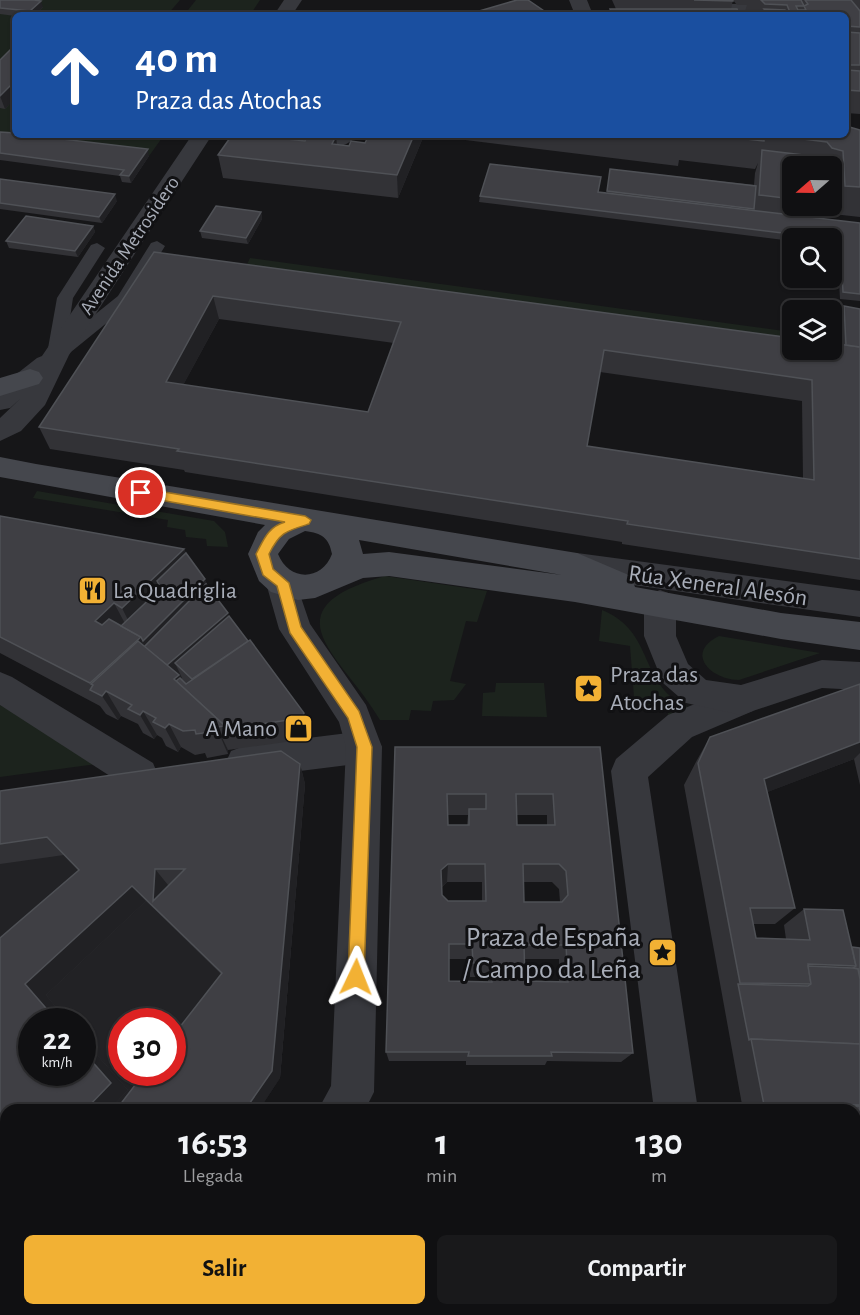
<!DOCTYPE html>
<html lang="es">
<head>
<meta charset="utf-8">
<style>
  body { margin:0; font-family:"Alegreya Sans",sans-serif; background:#19191b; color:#f1f3f6; height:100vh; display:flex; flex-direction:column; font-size:22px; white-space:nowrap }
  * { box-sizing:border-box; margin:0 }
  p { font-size:20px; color:#9c9d9f }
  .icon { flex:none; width:33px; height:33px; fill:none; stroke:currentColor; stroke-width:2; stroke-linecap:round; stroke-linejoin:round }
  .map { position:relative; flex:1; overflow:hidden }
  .side { position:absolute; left:0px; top:1104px; width:861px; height:212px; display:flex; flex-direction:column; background:#101012; border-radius:18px 18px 0 0; box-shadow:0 2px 4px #0004,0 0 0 2px #303032 }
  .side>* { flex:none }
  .guide { position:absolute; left:12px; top:12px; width:837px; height:126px; border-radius:9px; box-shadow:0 2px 4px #0004,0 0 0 2px #303032; background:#1a4fa0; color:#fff; overflow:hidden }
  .needle { width:39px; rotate:250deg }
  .fabs { position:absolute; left:782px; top:156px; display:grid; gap:12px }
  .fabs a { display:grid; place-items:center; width:60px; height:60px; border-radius:9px; background:#101012; box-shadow:0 2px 4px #0004,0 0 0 2px #303032; font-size:30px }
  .speed { position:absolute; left:18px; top:1008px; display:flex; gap:12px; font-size:30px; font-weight:700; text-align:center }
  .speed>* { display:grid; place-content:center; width:78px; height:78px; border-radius:50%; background:#101012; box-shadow:0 2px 4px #0004,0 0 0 2px #303032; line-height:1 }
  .speed small { font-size:15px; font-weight:400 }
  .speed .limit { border:9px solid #d22; background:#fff; color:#111 }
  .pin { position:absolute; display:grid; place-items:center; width:51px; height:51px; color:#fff; margin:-26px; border:3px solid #fff; border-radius:50%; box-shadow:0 2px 6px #0007 }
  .me { position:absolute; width:66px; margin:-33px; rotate:2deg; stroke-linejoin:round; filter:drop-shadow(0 0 4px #0008) }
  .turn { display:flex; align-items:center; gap:21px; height:126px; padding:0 24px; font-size:27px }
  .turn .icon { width:78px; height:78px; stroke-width:2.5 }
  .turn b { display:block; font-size:42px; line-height:51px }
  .eta { display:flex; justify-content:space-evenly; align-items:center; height:102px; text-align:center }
  .eta b { font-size:36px; font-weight:700; line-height:42px }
  .primary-button { display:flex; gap:12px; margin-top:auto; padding:12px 24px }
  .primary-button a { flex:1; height:69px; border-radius:9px; background:#f2b134; color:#111; font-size:24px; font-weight:700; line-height:69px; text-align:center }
  .primary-button a+a { background:#19191b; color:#f1f3f6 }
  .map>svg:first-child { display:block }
</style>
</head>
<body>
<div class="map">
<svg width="860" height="1315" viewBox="0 0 860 1315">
  <rect width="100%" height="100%" fill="#161618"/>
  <!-- built -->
  <path fill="#222225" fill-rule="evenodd" d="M 287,771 L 305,784 L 280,1078 L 259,1110 L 6,1110 L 0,1202 L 0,812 ZM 32,1022 L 82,1022 L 82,1072 L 32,1072 ZM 122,1022 L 172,1022 L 172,1072 L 122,1072 Z"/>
  <!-- green -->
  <g fill="#1c231d">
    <polygon points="0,0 180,0 167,15 15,15 15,135 164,135 149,156 0,138"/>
    <polygon points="196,0 260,0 250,15 184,15"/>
    <polygon points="250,258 792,332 792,350 831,350 831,337 842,339 860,358 237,285"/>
    <polygon points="37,491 214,521 225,532 228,547 207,546 206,539 186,537 185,530 167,527 168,520 33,498"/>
    <path d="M 385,576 L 487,591 L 477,622 L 466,621 L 450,681 L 466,684 L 454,700 L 433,701 L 431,711 L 411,710 L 409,720 L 380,720 C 343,656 263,610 385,576 Z"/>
    <path d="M 602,610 C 648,629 640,667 670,696 C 675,701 684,705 690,708 L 668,726 L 668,712 L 635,710 L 630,646 L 599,641 Z"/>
    <path d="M 719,636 L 820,653 L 739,680 C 711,680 684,653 719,636 Z"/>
    <polygon points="496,683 544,683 547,717 482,716 483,693 495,692"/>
    <polygon points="0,705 104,763 0,777"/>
  </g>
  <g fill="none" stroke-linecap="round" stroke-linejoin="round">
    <!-- service -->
    <polygon fill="#37383d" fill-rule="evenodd" points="157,241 165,246 130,304 66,356 56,360 50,358 47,354 57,298 91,245 97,243 105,248 73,298 67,337 118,296 151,243"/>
    <!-- pedestrian -->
    <g fill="#37383d" fill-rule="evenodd">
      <polygon points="827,0 860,0 860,9 732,14 726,13 723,9 726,5 732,4"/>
      <polygon points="577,553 860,591 860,617 577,577 566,574 562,565 566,556"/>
      <polygon points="0,672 12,677 153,763 158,775 153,787 140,791 127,787 0,705"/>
      <polygon points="741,685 753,689 758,700 753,711 692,737 648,777 698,1110 654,1110 611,771 616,759 668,715"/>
      <polygon points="364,731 376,736 382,747 376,758 364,763 244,778 231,773 226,762 231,751 244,746"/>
      <polygon points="681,1310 729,1310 730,1315 682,1315"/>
    </g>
    <!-- minor -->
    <g fill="#37383d" fill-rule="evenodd">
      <polygon points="284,0 302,0 292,15 274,15"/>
      <polygon points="569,0 587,0 593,15 575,15"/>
      <polygon points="192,135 212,135 69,355 45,405 21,431 0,441 0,418 20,399 10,408 0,410 0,387 37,358 42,356"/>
      <path d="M 256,135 L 357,135 C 342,158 289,145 266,141 L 259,139 Z"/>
      <polygon points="282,570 293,574 310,624 366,705 382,747 374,1092 365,1110 318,1110 331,1086 346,747 339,722 279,629 266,583 271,574"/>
      <polygon points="660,590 671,594 676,603 676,636 688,664 706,680 741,685 822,660 860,662 860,690 822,688 741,715 686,703 663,683 644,636 644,603 649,594"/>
      <polygon points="175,1310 225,1310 223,1315 173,1315"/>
    </g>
    <!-- secondary -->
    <g fill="#45474d" fill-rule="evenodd">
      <polygon points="30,369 39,372 43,378 39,384 0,396 0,378"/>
      <path d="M 0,457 L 36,464 L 577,553 L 631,576 L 635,587 L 781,613 L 860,622 L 860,650 L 781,639 L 575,602 L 389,576 L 363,578 L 315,598 L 298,600 L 271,592 L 259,581 L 248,554 L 258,532 L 265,525 L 0,477 ZM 305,531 C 322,533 329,538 332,554 C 322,581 289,582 278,554 L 289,539 ZM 359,540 L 562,575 L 389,552 L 363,554 Z"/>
    </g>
  </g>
  <!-- wall -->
  <g fill="#323236" fill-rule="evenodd">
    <polygon points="0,0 43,7 35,15 15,15 15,16 0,14"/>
    <polygon points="612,0 733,0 731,9 739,15 609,15 610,9 616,9"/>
    <polygon points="733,0 860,0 860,114 846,113 846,15 745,15 744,14 747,5 737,5"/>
    <polygon points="15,45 15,98 5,109 0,108 0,60"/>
    <polygon points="860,130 860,217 833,214 831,166 792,166 792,206 801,206 798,216 860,223 860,301 840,299 837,247 831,246 831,238 792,238 792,241 479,202 480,196 598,192 607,193 610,169 754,185 755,173 758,163 755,169 679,160 678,166 425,135 846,135"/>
    <polygon points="0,132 149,156 131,183 122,182 120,176 0,160"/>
    <polygon points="336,136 337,144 349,146 365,143 422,140 398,198 223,178 218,155"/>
    <polygon points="0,179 117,201 102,223 0,209"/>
    <polygon points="261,212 262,219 248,244 202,238 200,231"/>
    <polygon points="93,226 95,232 78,257 9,248 6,241"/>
    <path d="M 154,252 L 842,345 L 841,313 L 844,306 L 860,309 L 860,580 L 622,544 L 622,542 L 185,472 L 184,470 L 50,449 L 39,427 ZM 219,319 L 394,343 L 368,412 L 183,385 ZM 600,372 L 802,401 L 803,479 L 587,446 Z"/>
    <polygon points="0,516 184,549 186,553 229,616 304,713 310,734 307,739 228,750 228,754 207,758 205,753 195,755 181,747 178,752 166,746 162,738 157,735 154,739 143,733 138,724 121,716 118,720 106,714 100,706 0,653"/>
    <polygon points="860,684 860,785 854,759 767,792 795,908 775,924 753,924 756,938 786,939 784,925 804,909 852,947 860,948 860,1307 855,1110 743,1110 684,785 697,760 710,737"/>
    <path d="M 395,747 L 600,747 L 633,1053 L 621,1062 L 547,1061 L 545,1065 L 466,1065 L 466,1061 L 389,1061 L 386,1052 ZM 448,815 L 468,815 L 467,825 L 448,825 ZM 517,815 L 547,815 L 547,825 L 517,825 ZM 447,882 L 482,882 L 482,901 L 448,901 L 442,895 L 442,887 ZM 524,882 L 552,882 L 559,889 L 560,902 L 524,902 ZM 449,959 L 470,959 L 470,977 L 488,977 L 488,982 L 449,981 ZM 524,959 L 559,959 L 559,982 L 525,981 Z"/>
    <polygon points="300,764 305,784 280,1078 221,974 146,901 46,995 68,1022 32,1022 82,1072 82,1038 128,1090 109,1110 6,1110 6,1310 120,1310 116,1315 0,1315 0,938 79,870 64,855 0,864 0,791"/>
  </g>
  <!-- shaded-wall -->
  <g fill="#212124">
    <polygon points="41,1 43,7 35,15 31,15 30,11"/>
    <polygon points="15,81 15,98 5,109 0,96"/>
    <polygon points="414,135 422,135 422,140 398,198 397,175"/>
    <polygon points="336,136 338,158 332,144"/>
    <polygon points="148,149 149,156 131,183 129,176"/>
    <polygon points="115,194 117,201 102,223 99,217"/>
    <polygon points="261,212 262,219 248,244 246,238"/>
    <polygon points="93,226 95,232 78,257 75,251"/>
    <polygon points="213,296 219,319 173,404 166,382"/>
    <polygon points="184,549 195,578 157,581 168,605 136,636 122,608"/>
    <polygon points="205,579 213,603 106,691 121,716 118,720 102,696 90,683"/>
    <polygon points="114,603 129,631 123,637 95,621"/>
    <polygon points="228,613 235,632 175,663 182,678 176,682 164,667"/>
    <polygon points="143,711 157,735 154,739 140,715"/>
    <polygon points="304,713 310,734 307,739 302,718"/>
    <polygon points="169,724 181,747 178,752 165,728"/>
    <polygon points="217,727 228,750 228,754 218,731"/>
    <polygon points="860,742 860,753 854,759 747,800 764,779"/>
    <polygon points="300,764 305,784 280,1078 259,1110 245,1110"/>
    <polygon points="448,864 447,882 440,888 441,870"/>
    <polygon points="155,869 168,885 166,916 153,901"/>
    <polygon points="132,886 146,901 46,995 68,1022 58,1022 25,984"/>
    <polygon points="82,1038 128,1090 109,1110 85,1110"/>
    <polygon points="103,1310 120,1310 116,1315 99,1315"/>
  </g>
  <!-- building -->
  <g fill="#3f3f44" stroke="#4f5156" stroke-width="1.5" fill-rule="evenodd">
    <polygon points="0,0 34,0 41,1 30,11 0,8"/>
    <polygon points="517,0 528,0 550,15 471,15 469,14"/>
    <polygon points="694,0 733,0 733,1"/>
    <polygon points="761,0 801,0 804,6 796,6 798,10 806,10 804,6 808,4 805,0 851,0 860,11 860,27 846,26 846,15 791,15 787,5 765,4"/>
    <polygon points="610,9 737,9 739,15 612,15"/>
    <polygon points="764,9 785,10 787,15 769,15"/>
    <polygon points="846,32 860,33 860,65 847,65 848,68 846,68"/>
    <polygon points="15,45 15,81 0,96 0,60"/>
    <polygon points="847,70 860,71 860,91 846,90 846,73"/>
    <polygon points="846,126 860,130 860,187 845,186 843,151 832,148 827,142 771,135 846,135"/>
    <polygon points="0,132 15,133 15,135 28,135 148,149 129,176 120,175 124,170 0,153"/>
    <polygon points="232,135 249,135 305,141 308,135 331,135 336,136 332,144 349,146 351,141 365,143 369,135 414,135 397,175 218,155"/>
    <polygon points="660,135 685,135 684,138"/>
    <polygon points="710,135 764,135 764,141"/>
    <polygon points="762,150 803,155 803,166 792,166 792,199 759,195"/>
    <polygon points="490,164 601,177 598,192 860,223 860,294 843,292 840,240 480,196"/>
    <polygon points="610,169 756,186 754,209 607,191"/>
    <polygon points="0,179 115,194 99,217 0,203"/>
    <polygon points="216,206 261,212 246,238 200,231"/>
    <polygon points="26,216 93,226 75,251 6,241"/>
    <path d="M 154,252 L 792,338 L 792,350 L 831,350 L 831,343 L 860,347 L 860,559 L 627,524 L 628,521 L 177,451 L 179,449 L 39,427 ZM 213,296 L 401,322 L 368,412 L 166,382 ZM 604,350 L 812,380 L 814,480 L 587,446 Z"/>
    <polygon points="844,306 860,309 860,347 846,345"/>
    <polygon points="0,516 184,549 122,608 114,603 95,621 102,625 109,619 141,637 90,683 0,637"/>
    <polygon points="186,553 205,579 143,641 141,637 121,626 161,588 157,581"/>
    <polygon points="206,584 228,613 167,665 144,647"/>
    <polygon points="229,616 248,641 192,679 175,663"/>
    <polygon points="250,640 304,713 302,718 226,729 225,726 176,681 180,678 186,684"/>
    <polygon points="138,641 179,675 174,679 225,726 217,727 218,731 196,734 195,730 183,731 169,724 165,728 153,722 156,718 143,711 140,715 128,709 132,705 106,691 102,696 90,690 93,685 91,684"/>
    <polygon points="860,684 860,742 764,779 795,908 750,908 756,938 810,940 804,909 843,910 856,966 808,964 811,984 740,983 698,763 710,737"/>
    <path d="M 395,747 L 600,747 L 633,1053 L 551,1052 L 552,1056 L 468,1056 L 469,1052 L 386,1052 ZM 447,794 L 486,794 L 486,809 L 469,809 L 469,825 L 448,825 ZM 516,794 L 553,794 L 555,825 L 517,825 ZM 448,864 L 485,864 L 486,901 L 448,901 L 442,895 L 441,870 ZM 523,864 L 559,864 L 566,871 L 568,895 L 562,902 L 524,902 ZM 449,944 L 472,944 L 473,963 L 491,963 L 492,982 L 449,981 ZM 524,945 L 566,945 L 568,982 L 525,981 Z"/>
    <path d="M 281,751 L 300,764 L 272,1071 L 245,1110 L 116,1110 L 145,1072 L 172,1072 L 172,1037 L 222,973 L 132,886 L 25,984 L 58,1022 L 32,1022 L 32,1072 L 82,1072 L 82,1050 L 111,1083 L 85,1110 L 6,1110 L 6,1159 L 0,1167 L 0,938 L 79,870 L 47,837 L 0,844 L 0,791 ZM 155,869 L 185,869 L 153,901 Z"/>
    <polygon points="852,947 860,948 860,979 858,969 853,968 856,966"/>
    <polygon points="808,966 853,968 858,969 860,979 860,1044 751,1039 749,1040 738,984 808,986 811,984"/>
    <polygon points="751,1039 860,1044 860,1105 764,1105"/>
    <polygon points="761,1106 860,1106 860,1307 855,1307 855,1110 762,1110"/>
    <polygon points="6,1159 6,1310 103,1310 99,1315 0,1315 0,1167"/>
  </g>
  <!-- route -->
  <path fill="#f2b134" stroke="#9d7322" stroke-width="1.5" d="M 141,488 L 305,516 L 311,520 L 309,524 C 286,531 280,532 269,554 L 273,569 L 289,583 L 301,627 L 359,711 L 372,747 L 364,977 L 362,983 L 356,985 L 350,983 L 348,977 L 357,747 L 348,718 L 290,633 L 277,586 L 263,575 L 256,554 C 264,539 268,527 285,522 L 137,496 L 135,493 Z"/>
  <!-- icons -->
  <defs>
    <symbol id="restaurant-square" viewBox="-11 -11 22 22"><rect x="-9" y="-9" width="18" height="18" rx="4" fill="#f2b134" stroke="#111113"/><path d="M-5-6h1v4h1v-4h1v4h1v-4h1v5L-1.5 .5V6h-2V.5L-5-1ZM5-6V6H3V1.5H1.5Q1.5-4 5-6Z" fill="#111"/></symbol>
    <symbol id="sight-square" viewBox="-11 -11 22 22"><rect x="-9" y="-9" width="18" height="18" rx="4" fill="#f2b134" stroke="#111113"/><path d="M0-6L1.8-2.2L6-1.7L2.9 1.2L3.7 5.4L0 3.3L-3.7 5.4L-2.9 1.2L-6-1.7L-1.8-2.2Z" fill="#111"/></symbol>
    <symbol id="shop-square" viewBox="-11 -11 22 22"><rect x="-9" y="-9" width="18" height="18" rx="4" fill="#f2b134" stroke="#111113"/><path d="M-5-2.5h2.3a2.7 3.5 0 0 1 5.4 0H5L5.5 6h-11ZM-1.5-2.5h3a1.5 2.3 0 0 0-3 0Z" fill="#111"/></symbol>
  </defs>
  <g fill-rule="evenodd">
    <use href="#restaurant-square" x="76" y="574" width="33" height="33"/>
    <use href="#sight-square" x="572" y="672" width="33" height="33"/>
    <use href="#shop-square" x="282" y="712" width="33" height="33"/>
    <use href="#sight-square" x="646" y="936" width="33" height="33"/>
  </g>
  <g text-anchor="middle" stroke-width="6" stroke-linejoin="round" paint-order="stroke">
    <!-- far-street labels -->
    <g font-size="20" fill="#a8adb8" stroke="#111113">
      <text transform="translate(129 245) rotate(-56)" y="7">Avenida Metrosidero</text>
    </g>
    <!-- street labels -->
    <g font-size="24" fill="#a8adb8" stroke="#111113">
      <text transform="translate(718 585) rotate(8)" y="8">Rúa Xeneral Alesón</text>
    </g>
    <!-- poi labels -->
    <g font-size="24" fill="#a8adb8" stroke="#111113" text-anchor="start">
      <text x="113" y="598">La Quadriglia</text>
      <text x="610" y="682">Praza das<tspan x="610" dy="28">Atochas</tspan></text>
      <text x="277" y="736" text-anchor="end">A Mano</text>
    </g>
    <!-- near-poi labels -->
    <g font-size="28" fill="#a8adb8" stroke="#111113" text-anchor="end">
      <text x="641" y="946">Praza de España<tspan x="641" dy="32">/ Campo da Leña</tspan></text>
    </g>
  </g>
</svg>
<div class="fabs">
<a><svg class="needle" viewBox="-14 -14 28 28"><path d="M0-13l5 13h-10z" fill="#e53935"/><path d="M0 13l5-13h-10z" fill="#9c9d9f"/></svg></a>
<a><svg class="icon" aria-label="search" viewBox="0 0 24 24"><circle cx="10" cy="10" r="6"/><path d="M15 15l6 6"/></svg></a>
<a><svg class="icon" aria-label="layers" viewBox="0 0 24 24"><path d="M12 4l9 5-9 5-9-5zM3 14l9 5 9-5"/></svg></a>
</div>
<div class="speed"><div>22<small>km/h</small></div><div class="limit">30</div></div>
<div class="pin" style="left:141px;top:493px;background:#d93025"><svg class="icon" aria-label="arrive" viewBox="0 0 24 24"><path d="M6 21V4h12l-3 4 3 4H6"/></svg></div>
<svg class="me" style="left:356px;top:977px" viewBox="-20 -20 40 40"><path d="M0-17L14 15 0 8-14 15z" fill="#f2b134" stroke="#fff" stroke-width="4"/></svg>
<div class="guide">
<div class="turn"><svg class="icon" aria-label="ahead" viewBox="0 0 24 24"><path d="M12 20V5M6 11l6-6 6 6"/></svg><div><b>40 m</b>Praza das Atochas</div></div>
</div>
<section class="side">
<div class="eta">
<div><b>16:53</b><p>Llegada</p></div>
<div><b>1</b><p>min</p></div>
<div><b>130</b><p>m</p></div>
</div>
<div class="primary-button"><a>Salir</a><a>Compartir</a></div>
</section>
</div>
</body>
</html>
